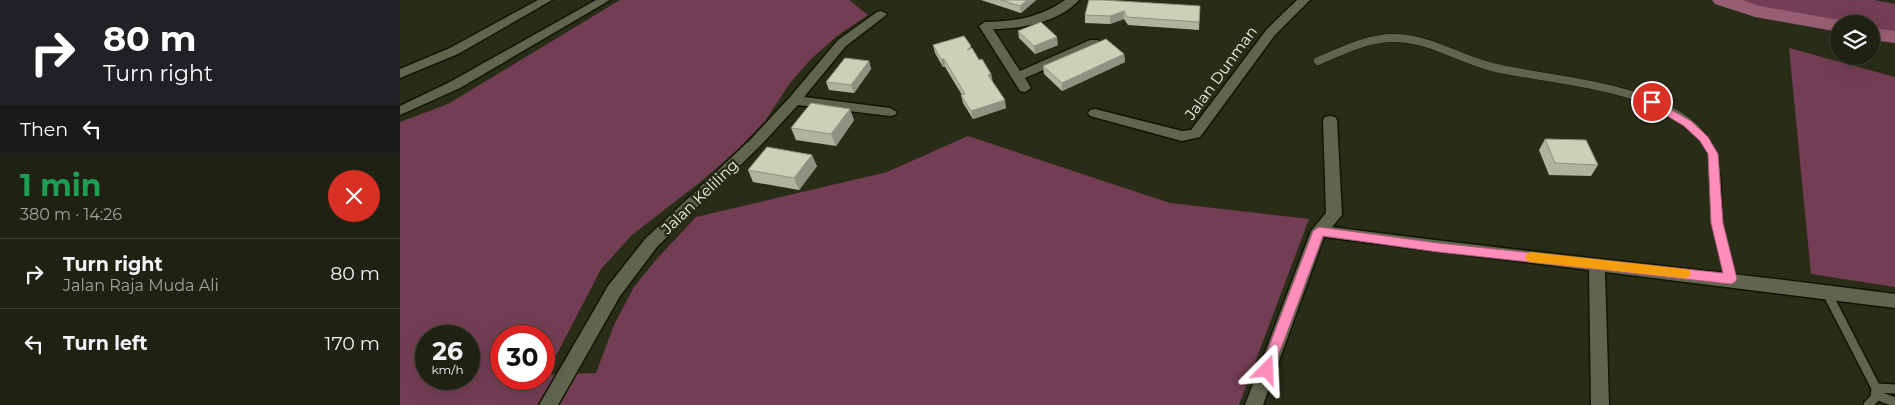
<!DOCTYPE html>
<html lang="en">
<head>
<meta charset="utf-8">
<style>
  body { margin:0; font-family:Montserrat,sans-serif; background:#272a1b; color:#f1f3f6; height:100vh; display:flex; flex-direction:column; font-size:19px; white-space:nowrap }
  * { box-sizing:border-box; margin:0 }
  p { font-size:16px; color:#a1a49f }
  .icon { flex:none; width:28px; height:28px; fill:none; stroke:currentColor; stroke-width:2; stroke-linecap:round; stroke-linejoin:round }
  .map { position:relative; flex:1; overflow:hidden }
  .drawer { display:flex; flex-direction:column; background:#1f2212; width:400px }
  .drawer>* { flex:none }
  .guide { background:#202124; color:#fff; overflow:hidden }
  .fabs { position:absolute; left:1430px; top:15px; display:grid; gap:10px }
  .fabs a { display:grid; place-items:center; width:50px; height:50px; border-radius:50%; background:#1f2212; box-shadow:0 5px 20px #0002,0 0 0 1px #3c3f32; font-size:25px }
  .speed { position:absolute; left:15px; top:325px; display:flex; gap:10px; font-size:25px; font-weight:700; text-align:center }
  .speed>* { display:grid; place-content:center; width:65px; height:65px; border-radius:50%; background:#1f2212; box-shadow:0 5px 20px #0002,0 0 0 1px #3c3f32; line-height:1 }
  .speed small { font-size:12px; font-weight:400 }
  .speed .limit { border:8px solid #d22; background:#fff; color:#111 }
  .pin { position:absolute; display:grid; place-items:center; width:42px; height:42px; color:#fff; margin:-21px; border:2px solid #fff; border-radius:50%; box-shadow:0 1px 5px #0007 }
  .me { position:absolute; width:55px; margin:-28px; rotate:21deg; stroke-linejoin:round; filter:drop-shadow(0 0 4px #0008) }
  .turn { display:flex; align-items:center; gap:18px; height:105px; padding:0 20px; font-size:22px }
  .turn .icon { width:65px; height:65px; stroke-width:2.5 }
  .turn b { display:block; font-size:35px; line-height:42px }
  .then { display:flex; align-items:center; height:48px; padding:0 20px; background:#0003; gap:10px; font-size:19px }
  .round { display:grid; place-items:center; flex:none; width:52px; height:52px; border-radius:26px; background:#272a1b }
  .summary { display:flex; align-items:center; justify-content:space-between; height:85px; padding:0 20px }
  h1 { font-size:30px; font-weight:700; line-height:38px; color:#1e9e55 }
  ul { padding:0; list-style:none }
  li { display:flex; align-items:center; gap:15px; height:70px; padding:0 20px; border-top:1px solid #3c3f32 }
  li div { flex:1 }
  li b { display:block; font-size:19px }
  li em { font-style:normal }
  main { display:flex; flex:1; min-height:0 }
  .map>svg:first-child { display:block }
</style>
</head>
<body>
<main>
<section class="drawer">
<div class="guide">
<div class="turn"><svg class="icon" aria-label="right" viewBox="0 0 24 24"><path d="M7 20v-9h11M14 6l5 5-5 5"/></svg><div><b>80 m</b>Turn right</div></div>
<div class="then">Then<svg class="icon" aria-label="left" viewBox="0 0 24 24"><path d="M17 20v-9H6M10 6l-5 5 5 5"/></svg></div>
</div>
<div class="summary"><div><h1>1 min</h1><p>380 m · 14:26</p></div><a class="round" style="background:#d93025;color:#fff"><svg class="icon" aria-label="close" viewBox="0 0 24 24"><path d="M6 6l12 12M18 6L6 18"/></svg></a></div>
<ul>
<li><svg class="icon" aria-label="right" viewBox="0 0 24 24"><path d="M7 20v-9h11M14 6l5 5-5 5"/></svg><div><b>Turn right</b><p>Jalan Raja Muda Ali</p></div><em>80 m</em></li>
<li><svg class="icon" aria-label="left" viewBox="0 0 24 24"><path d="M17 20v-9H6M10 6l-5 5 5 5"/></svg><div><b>Turn left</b></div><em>170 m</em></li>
</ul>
</section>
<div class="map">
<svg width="1495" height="405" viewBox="0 0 1495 405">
  <rect width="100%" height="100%" fill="#292d18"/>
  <!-- green -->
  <g fill="#733e53" fill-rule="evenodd">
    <path d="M 220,0 L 449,0 L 468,15 L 437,36 L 411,59 L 390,83 L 365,121 L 337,150 L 304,179 L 232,235 L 201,269 L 146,375 L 196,373 L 214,325 L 234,287 L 255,261 L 296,217 L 487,172 L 568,136 L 770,203 L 909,219 L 839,405 L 0,405 L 0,122 L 48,104 ZM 26,336 L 69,336 L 69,379 L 26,379 ZM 101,336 L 144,336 L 144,379 L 101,379 Z"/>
    <path d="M 1337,0 L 1474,0 L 1495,4 L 1495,33 L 1471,30 L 1471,24 C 1429,24 1377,13 1337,0 Z"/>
    <polygon points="1389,48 1495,77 1495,287 1411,274"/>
  </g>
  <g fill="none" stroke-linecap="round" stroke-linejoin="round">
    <!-- river -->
    <g fill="#985e73" fill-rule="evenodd">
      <polygon points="1312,0 1342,0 1359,6 1439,20 1448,24 1439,24 1439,32 1355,17 1315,4"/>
      <polygon points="1471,28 1495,31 1495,43 1471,40"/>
    </g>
    <defs>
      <path id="lane-far1" d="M 918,61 C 942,51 967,38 994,38 C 1029,38 1059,59 1092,67 C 1152,82 1280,85 1310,149 C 1315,158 1316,169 1316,179"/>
      <g id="lane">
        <polyline points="1316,177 1317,224 1331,279"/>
        <polyline points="1426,291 1476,388 1475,398 1468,405"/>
        <polyline points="1476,388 1495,389"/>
        <polyline points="1476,395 1495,402"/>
      </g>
      <g id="street">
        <path d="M 665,0 L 679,0 C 660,22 621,29 593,29 L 620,71 L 690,40 L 698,40 L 700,43 L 698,46 L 625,78 L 631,88 L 625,92 L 620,91 L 579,26 L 585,22 C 615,22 641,17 665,0 Z"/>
        <polygon points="897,0 910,0 875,35 800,137 782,141 690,116 688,113 690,110 695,109 782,131 791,130 867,29"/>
        <polygon points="481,11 487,14 485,16 446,46 404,97 490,108 497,112 495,115 490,116 398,105 361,145 257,247 220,296 158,405 139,405 208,286 245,239 351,139 390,97 438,40 477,12"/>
        <path d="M 930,116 L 935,117 L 937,120 L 942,215 L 932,227 C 1120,252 1307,269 1495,294 L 1495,308 L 1205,272 L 1209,405 L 1191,405 L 1189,270 L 924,237 L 863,405 L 845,405 L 911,231 L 926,213 L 923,120 L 925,117 Z"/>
      </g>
      <g id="secondary">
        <polygon points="138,0 152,0 58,54 0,78 0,69 50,48"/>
        <polygon points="196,0 210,0 60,88 0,115 0,106 50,82"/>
      </g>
    </defs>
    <!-- lane-far1 casing -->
    <use href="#lane-far1" stroke="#121503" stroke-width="9"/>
    <!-- lane casing -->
    <use href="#lane" stroke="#121503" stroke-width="12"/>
    <!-- street casing -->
    <use href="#street" stroke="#121503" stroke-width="3"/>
    <!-- secondary casing -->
    <use href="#secondary" stroke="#121503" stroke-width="3"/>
    <!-- lane-far1 -->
    <use href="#lane-far1" stroke="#60654d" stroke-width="8"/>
    <!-- lane -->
    <use href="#lane" stroke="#60654d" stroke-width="9"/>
    <!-- street -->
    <use href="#street" fill="#60654d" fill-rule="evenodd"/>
    <!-- secondary -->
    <use href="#secondary" fill="#60654d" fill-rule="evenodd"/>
  </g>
  <!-- wall -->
  <g fill="#afb49d">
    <polygon points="581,0 636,0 621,13"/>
    <polygon points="689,0 800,6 799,30 728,25 724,19 710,24 685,23 685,15"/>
    <polygon points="618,31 658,45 635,54 619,38"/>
    <polygon points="533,45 571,46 571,48 579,60 591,74 592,81 606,108 573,119 563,103 561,95 562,95 545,67 543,67 535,53"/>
    <polygon points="724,54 725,62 662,91 644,74 643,66"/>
    <polygon points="469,61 471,69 454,93 429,90 426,82"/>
    <polygon points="454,120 436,146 396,140 391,128"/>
    <polygon points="1145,139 1198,165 1191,176 1149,175 1139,150"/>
    <polygon points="417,166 399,190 353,182 348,170"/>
  </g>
  <!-- shaded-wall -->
  <g fill="#8e9280">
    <polygon points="627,0 636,0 621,13 620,6"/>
    <polygon points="724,11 724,19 710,24 710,16"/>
    <polygon points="657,37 658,45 635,54 634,46"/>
    <polygon points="724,54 725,62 662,91 662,83"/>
    <polygon points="541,59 544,59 545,67 543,67"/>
    <polygon points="469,61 471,69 454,93 451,85"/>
    <polygon points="591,74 593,82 588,75"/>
    <polygon points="605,100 606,108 573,119 571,111"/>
    <polygon points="450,109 454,120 436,146 431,134"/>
    <polygon points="412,155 417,166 399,190 394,178"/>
  </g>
  <!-- building -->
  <g fill="#cbd1b7" stroke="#8e9280">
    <polygon points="601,0 627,0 620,6"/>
    <polygon points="689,0 703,0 800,6 799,22 727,17 724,11 710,16 685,15"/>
    <polygon points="641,22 657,37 634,46 618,31"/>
    <polygon points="564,36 571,46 567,50 572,48 579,60 582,59 591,74 588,75 605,100 571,111 561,95 565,94 544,59 541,59 533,45"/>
    <polygon points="706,39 724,54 662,83 643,66"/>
    <polygon points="445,58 469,61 451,85 426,82"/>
    <polygon points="411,103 450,109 431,134 391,128"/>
    <polygon points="1145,139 1186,140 1198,165 1155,163"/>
    <polygon points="367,147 412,155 394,178 348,170"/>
  </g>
  <!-- route -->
  <polygon fill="#ff8eba" stroke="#a65c79" points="1252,99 1291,121 1308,137 1318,154 1323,223 1337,279 1335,282 1331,284 1038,252 923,236 873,370 871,374 867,376 862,374 860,370 913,231 919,227 1038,243 1323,273 1311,223 1308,154 1300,141 1284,126 1249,105 1247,102"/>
  <!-- slow -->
  <polygon fill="#f59e0b" points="1131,252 1284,269 1289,270 1291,273 1289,277 1284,278 1131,262 1127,260 1125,257 1127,254"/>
  <g text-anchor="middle" stroke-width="5" stroke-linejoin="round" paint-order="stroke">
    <!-- street labels -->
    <g font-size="15" fill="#f0f3e5" stroke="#292d18">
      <text transform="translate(821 73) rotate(-54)" y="5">Jalan Dunman</text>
      <text transform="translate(300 197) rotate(-44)" y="5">Jalan Keliling</text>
    </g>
  </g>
</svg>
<div class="fabs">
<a><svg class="icon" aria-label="layers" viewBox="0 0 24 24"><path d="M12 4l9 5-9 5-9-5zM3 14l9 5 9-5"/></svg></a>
</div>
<div class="speed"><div>26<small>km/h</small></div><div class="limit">30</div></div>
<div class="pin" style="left:1252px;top:102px;background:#d93025"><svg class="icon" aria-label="arrive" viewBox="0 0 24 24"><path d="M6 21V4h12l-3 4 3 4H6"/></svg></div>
<svg class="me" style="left:867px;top:370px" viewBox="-20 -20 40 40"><path d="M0-17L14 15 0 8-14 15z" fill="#ff8eba" stroke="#fff" stroke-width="4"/></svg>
</div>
</main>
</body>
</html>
